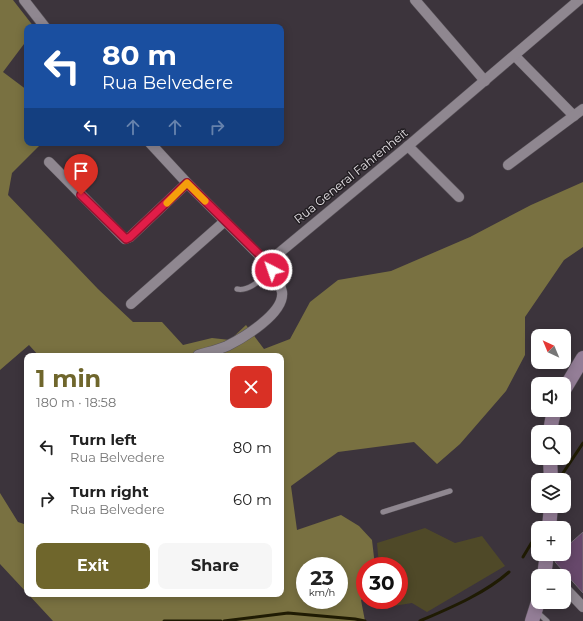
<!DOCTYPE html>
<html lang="en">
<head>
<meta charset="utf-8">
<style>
  body { margin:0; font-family:Montserrat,sans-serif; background:#f6f6f6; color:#222; height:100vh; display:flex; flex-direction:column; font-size:15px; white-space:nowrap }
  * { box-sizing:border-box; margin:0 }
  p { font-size:13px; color:#767676 }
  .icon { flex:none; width:22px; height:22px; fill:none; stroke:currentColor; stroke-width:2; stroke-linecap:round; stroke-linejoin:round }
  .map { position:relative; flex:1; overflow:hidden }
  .details { position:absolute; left:24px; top:353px; width:260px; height:244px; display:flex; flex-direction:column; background:#fff; border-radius:8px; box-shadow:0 2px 10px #0003 }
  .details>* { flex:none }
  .hud { position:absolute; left:24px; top:24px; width:260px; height:122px; border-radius:8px; box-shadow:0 2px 10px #0003; background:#1a4fa0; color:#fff; overflow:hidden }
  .needle { width:26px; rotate:316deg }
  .buttons { position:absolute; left:531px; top:329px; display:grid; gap:8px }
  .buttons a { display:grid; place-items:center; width:40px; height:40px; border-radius:8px; background:#fff; box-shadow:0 2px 10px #0003; font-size:20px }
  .speed { position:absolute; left:296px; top:557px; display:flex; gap:8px; font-size:20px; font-weight:700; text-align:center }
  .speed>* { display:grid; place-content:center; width:52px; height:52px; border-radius:50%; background:#fff; box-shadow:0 2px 10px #0003; line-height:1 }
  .speed small { font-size:10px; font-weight:400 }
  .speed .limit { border:6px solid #d22; background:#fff; color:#111 }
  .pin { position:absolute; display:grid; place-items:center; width:34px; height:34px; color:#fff; margin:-41px -17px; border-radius:50% 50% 50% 0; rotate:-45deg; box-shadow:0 0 4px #0007 }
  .pin .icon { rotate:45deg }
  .me { position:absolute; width:44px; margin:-22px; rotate:319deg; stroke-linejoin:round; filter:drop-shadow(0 0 3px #0008) }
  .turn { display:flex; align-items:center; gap:14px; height:84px; padding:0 12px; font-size:18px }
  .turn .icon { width:52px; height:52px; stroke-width:2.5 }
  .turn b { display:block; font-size:28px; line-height:34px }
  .lanes { display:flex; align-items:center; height:38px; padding:0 12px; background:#0003; justify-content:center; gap:20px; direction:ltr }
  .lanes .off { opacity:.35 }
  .round { display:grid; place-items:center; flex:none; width:42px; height:42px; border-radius:8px; background:#f6f6f6 }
  .head { display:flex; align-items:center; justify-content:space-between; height:68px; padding:0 12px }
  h1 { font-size:24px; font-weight:700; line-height:30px; color:#6f662c }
  .cta { display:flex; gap:8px; margin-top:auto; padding:8px 12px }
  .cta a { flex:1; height:46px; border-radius:8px; background:#6f662c; color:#fff; font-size:16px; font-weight:700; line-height:46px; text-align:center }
  .cta a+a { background:#f6f6f6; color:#222 }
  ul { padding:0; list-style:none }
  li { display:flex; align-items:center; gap:12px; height:52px; padding:0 12px }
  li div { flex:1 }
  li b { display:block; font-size:15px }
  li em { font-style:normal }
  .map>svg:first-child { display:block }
</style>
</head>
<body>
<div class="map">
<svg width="583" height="621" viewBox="0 0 583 621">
  <rect width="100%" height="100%" fill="#3c343c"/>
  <!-- green -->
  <polygon fill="#4f4928" points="425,528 455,543 482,536 505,566 427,612 412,603 387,607 386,600 399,600 399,566 379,566 377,543"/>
  <!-- forest -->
  <g fill="#797141" fill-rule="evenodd">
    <path d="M 0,0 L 13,0 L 34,27 L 27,27 L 27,40 L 3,72 L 27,90 L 27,143 L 42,143 L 12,173 L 8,195 L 98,289 L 133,322 L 162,322 L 183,345 L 212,338 L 230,340 L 246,325 L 264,349 L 290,339 L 310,302 L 338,280 L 391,271 L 470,237 L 531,205 L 583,182 L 583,247 L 564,260 L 525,317 L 525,355 L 506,391 L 460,444 L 437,464 L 414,442 L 338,452 L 291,486 L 297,530 L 341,515 L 359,526 L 372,540 L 375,566 L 365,566 L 365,597 L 361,600 L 365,621 L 53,621 L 28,594 L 281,594 L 281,356 L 39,356 L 29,345 L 0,370 ZM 305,566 L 339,566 L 339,600 L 305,600 Z"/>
    <polygon points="0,493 18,522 27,525 27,593 0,564"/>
  </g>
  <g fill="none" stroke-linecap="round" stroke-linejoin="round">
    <!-- stream -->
    <g stroke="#1f1b03" stroke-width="3">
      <polyline points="563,473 583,443"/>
      <polyline points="523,557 532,542 537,525"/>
      <polyline points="164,621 221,621"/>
      <polyline points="224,621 288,613 355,619 365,621"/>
      <path d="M 420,621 C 450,608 484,594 509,572"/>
    </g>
  </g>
  <!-- building -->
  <polygon fill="#67486b" stroke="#746c75" points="583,532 583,593 555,562 555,558 559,554 564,554 564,549"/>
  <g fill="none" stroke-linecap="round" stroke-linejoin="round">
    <defs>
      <g id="lane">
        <path d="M 237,289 C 250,292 263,277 272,270"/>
        <polyline points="383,512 450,491"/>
        <polyline points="536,611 547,621"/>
      </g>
      <g id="street">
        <polyline points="24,0 45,27"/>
        <polyline points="415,0 485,81"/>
        <polyline points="515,56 574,116"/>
        <path d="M 150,143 L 187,183 L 267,263 C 273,271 280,282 282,292 C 285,313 243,338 227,346 C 218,350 208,352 198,355"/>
        <polyline points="408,146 459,197"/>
        <polyline points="49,162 125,239 130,237 187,183"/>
        <polyline points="508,165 583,109"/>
        <polyline points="267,263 408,146 579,0"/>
        <polyline points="131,304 225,221"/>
        <polyline points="564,587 583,607"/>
      </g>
      <g id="secondary">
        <polyline points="564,390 583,358"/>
        <polyline points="550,432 552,420 555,410"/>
        <polyline points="550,458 551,480"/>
        <polyline points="549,528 551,506"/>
        <polyline points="544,576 547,554"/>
        <polyline points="532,621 538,602"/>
      </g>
    </defs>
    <!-- lane casing -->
    <use href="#lane" stroke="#595359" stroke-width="6"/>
    <!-- street casing -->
    <use href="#street" stroke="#595359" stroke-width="11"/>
    <!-- secondary casing -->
    <use href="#secondary" stroke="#595359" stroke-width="15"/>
    <!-- lane -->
    <use href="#lane" stroke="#8f8790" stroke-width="5"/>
    <!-- street -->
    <use href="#street" stroke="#8f8790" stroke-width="10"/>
    <!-- secondary -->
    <use href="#secondary" stroke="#947e97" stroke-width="14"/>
  </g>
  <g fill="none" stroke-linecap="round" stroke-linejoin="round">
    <defs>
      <polyline id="route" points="81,195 126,239 130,237 187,183 267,262 272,270"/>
    </defs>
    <!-- route casing -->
    <use href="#route" stroke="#92132f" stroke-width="10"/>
    <!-- route -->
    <use href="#route" stroke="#e11d48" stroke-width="7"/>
    <!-- slow -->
    <polyline stroke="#f59e0b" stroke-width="7" points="167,203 187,183 205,201"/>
  </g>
  <g text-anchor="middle" stroke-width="3" stroke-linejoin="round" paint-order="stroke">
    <!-- street labels -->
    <g font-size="12" fill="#e5e0e5" stroke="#211d21">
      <text transform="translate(351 176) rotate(-39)" y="4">Rua General Fahrenheit</text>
    </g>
  </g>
</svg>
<div class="buttons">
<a><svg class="needle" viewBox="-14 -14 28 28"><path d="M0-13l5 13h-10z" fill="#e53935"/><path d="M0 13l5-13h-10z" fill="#767676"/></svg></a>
<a><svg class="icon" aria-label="sound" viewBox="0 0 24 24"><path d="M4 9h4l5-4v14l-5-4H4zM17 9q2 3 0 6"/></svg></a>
<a><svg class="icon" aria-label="search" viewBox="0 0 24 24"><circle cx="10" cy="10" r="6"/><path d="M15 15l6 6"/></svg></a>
<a><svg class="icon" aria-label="layers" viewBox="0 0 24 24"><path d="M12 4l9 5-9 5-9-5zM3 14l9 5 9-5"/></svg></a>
<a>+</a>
<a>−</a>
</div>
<div class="speed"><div>23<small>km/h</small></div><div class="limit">30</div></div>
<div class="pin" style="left:81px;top:195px;background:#d93025"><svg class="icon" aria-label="arrive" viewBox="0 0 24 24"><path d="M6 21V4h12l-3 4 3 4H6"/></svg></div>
<svg class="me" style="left:272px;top:270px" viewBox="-20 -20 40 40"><circle r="17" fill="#e11d48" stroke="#fff" stroke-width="3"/><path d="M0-11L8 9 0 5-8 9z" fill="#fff"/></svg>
<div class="hud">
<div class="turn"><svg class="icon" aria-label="left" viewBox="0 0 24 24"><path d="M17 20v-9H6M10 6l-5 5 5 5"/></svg><div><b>80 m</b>Rua Belvedere</div></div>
<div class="lanes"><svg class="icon" aria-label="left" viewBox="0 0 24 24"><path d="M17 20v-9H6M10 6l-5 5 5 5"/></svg><svg class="icon off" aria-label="ahead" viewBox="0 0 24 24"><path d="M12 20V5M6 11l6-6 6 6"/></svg><svg class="icon off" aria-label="ahead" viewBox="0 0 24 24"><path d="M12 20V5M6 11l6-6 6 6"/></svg><svg class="icon off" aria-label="right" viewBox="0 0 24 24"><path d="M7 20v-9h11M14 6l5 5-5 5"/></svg></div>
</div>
<section class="details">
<div class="head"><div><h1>1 min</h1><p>180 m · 18:58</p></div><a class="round" style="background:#d93025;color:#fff"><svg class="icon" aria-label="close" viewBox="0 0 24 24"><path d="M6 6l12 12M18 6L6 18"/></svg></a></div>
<ul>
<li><svg class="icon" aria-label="left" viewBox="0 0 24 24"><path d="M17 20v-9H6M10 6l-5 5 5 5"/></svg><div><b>Turn left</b><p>Rua Belvedere</p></div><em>80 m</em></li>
<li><svg class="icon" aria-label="right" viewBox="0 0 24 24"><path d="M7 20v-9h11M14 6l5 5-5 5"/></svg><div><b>Turn right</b><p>Rua Belvedere</p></div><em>60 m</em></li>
</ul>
<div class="cta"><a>Exit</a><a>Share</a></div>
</section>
</div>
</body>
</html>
